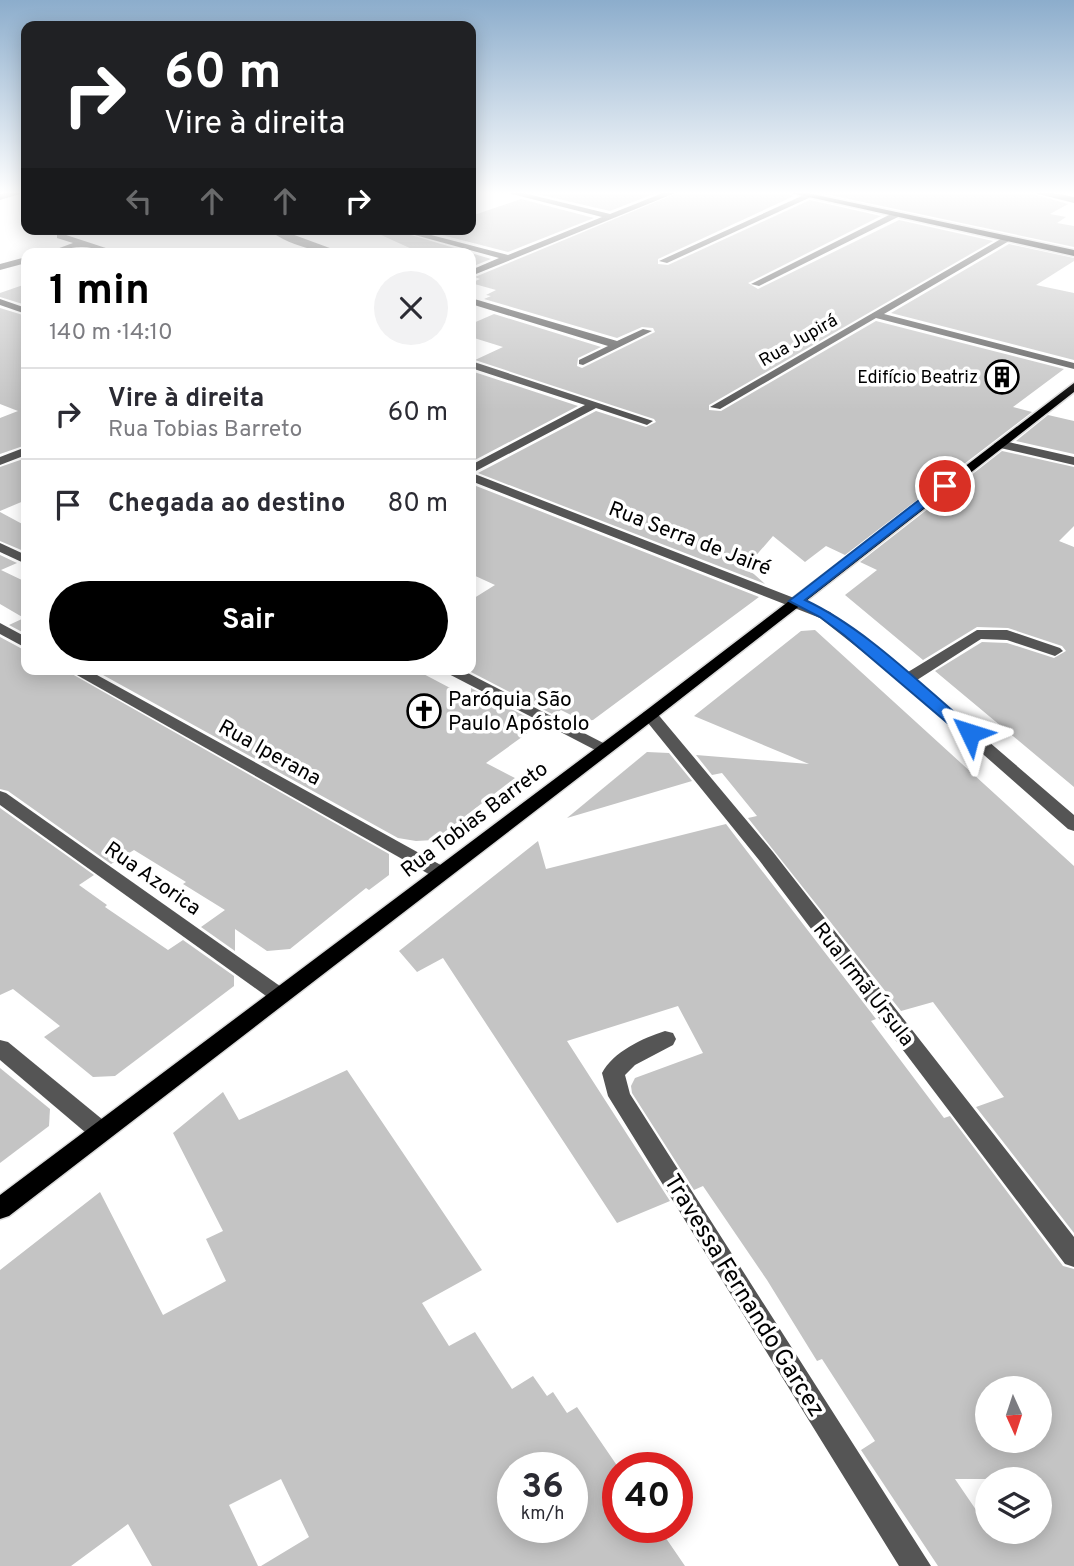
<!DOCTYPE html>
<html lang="pt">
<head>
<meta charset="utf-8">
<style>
  body { margin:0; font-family:Overpass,sans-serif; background:#f2f2f3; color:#2b2b33; height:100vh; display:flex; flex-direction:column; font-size:26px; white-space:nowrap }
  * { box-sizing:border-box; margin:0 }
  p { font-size:23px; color:#7c7c81 }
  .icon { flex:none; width:38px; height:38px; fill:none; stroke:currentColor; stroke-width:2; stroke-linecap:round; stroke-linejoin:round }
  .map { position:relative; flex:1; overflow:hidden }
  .details { position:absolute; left:21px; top:248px; width:455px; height:427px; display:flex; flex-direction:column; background:#fff; border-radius:14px; box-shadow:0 4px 18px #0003 }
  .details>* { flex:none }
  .hud { position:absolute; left:21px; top:21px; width:455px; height:214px; border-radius:14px; box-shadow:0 4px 18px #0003; background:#202124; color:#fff; overflow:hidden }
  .needle { width:46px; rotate:177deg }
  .buttons { position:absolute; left:975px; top:1376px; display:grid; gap:14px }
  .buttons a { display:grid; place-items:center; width:77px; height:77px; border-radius:50%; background:#fff; box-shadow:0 4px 18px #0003; font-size:35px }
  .speed { position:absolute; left:497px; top:1452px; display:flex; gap:14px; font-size:35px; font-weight:700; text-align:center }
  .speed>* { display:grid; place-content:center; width:91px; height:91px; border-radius:50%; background:#fff; box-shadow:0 4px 18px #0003; line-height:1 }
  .speed small { font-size:18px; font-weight:400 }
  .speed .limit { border:10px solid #d22; background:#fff; color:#111 }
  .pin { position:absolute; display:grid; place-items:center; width:60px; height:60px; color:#fff; margin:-30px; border:4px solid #fff; border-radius:50%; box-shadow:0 2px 7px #0007 }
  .me { position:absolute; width:77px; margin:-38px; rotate:311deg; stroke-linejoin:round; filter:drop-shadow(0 0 5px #0008) }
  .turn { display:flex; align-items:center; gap:24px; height:147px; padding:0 28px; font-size:32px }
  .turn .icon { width:91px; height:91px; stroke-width:2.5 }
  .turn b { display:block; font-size:49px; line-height:60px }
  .lanes { display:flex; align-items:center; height:66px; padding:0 28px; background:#0003; justify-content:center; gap:35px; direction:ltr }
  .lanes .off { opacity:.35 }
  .round { display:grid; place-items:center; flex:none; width:74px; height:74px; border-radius:37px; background:#f2f2f3 }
  .overview { display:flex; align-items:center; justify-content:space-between; height:119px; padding:0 28px }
  h1 { font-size:42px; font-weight:700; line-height:52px; color:#000 }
  .button { display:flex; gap:14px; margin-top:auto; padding:14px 28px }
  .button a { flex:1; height:80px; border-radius:42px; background:#000; color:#fff; font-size:28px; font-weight:700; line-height:80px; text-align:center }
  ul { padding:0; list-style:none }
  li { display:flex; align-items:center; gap:21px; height:91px; padding:0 28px; border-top:2px solid #e1e1e2 }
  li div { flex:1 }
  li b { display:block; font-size:26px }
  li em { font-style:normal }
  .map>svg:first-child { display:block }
</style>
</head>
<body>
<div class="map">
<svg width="1074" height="1566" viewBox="0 0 1074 1566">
  <rect width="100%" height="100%" fill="#fff"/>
  <!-- building -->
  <g fill="#c4c4c4" fill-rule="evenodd">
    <polygon points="544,191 661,191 610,211 537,194"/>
    <polygon points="682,191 779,191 794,196 658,259 658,264 668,265 810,200 881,216 748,283 758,289 899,220 993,241 709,405 709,410 721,411 876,321 1064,369 1013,407 1032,412 845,555 826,546 805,562 773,536 746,567 765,584 478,473 596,411 646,427 656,422 654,419 475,360 503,347 471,337 471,324 494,314 601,347 578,358 577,366 582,368 655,332 653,328 642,327 617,338 484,299 491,296 486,295 496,290 471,283 480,279 475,277"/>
    <polygon points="811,191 1023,191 1068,204 1050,214 1066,217 1057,223 1074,226 1074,247"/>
    <polygon points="521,199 594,218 508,252 419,229 471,229 471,216"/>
    <polygon points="368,229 391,229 491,259 471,267 471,254 423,254"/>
    <polygon points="1009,244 1074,258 1074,261 1036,285 1074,293 1074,360 891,313"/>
    <polygon points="26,284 26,305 0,297 0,293"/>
    <polygon points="0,308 26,316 26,445 0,454 0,418 18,411 0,404"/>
    <polygon points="471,371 578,406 471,462"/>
    <polygon points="1048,415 1074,421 1074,454 1016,441"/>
    <polygon points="1002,451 1074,467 1074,526 1059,541 1074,547 1074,787 935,671 982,642 1007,643 1054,658 1066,651 1062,646 1008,628 977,627 923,660 845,595 877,570 860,562"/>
    <polygon points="26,458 26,500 0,511 0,467"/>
    <polygon points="471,484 759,597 593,720 583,721 561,710 554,715 471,672 471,600 495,585 471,574"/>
    <polygon points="0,512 26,526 26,552 0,541"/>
    <polygon points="0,555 17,563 1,570 26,582 26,634 9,625 24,618 0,604"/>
    <polygon points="815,630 1074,866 1074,1233 976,1107 1004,1097 933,1002 901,1011 748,818 757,816 722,773 712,775 696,755 809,764 694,716 801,631"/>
    <polygon points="0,637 26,651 26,670 65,670 389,854 389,875 369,890 366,888 290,949 267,951 235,929 235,951 201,927 225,910 183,884 186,882 134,850 111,864 8,791 0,789"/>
    <polygon points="94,670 416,670 471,699 471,688 540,724 486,763 515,778 434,840 416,841 398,838"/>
    <polygon points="647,752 669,753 692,781 567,818"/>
    <polygon points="0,808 94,875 79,885 107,905 105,907 168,950 183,940 234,976 234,986 115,1076 93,1077 44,1037 60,1026 13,989 0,995"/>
    <path d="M 726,824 L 876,1019 L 871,1021 L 944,1118 L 950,1116 L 1063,1266 L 1074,1269 L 1074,1566 L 938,1566 L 861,1450 L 875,1441 L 822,1359 L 817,1361 L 767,1280 L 703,1186 L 694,1190 L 632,1093 L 631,1086 L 635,1078 L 703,1053 L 678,1006 L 567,1041 L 670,1201 L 617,1223 L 443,958 L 417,972 L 399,951 L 538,841 L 546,869 ZM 987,1388 L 1040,1388 L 1040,1440 L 987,1440 ZM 955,1479 L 1040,1479 L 1040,1531 L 987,1531 L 987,1526 Z"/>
    <polygon points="0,1068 50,1109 49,1126 0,1163"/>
    <path d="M 347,1070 L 482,1270 L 422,1303 L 449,1346 L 475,1332 L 512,1389 L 533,1376 L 547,1396 L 553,1392 L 567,1413 L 577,1407 L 618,1467 L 618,1528 L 659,1528 L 685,1566 L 261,1566 L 309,1537 L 281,1479 L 229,1505 L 258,1566 L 152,1566 L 128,1524 L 71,1566 L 0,1566 L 0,1270 L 100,1192 L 163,1315 L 226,1281 L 206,1239 L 223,1231 L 173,1133 L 223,1092 L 239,1120 ZM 513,1468 L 572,1468 L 572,1528 L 513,1528 Z"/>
  </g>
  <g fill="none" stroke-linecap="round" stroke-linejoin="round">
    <defs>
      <g id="major">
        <polygon points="782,191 798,191 1074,250 1074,256"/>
        <polygon points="1074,383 1074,392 656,718 9,1216 0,1219 0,1195 644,712"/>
      </g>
    </defs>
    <!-- major casing -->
    <use href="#major" stroke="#dbdbdb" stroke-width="3"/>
    <!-- minor -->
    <g fill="#555" fill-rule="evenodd">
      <polygon points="13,191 26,192 0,200 0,194"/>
      <polygon points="500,191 515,191 610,214 668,191 680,191 471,276 471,270 499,258 393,229 408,229 508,255 602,217"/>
      <polygon points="1026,191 1043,191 1074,197 1074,203"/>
      <polygon points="806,194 813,196 667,263 659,261"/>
      <polygon points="895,212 898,217 759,286 751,284"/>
      <path d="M 268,229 L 278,229 L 346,254 C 323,254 286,245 268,229 Z"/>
      <path d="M 60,233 L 118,252 L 119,254 C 106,254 92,246 81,247 C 68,247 56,254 43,254 L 73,243 L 57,238 L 57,234 Z"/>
      <polygon points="1006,236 1011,239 1009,241 884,314 1074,363 1074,369 876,318 720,409 710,407"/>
      <polygon points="26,257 26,263 0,270 0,264"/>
      <polygon points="471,298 617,341 643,329 652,331 583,365 579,364 579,360 608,346 471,304"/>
      <polygon points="0,299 26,308 26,314 0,305"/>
      <polygon points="471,361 653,421 647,425 596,408 472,473 830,612 908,672 977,630 1007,630 1060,648 1063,651 1055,656 1007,640 981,639 917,680 1074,815 1074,831 1068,829 901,682 820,618 471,481 471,465 585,405 471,368"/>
      <polygon points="1000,440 1074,457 1074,465 996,447 994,444"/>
      <polygon points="26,447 26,455 0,465 0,457"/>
      <polygon points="0,543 26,555 26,564 0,552"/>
      <polygon points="0,623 26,637 26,648 0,634"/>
      <polygon points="68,670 88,670 448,869 450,873 448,877 434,877"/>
      <polygon points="441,670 462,670 613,748 605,753 599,752"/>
      <polygon points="650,710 656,712 773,852 1074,1237 1074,1267 1065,1264 759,860 644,718 642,715 644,712"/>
      <polygon points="0,791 6,793 287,991 290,996 287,1001 280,1004 273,1001 0,805"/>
      <path d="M 665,1031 L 673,1033 L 676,1039 L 673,1045 L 635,1065 L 625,1075 L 630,1094 L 931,1566 L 899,1566 L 608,1096 L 602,1073 C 613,1052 643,1038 665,1031 Z"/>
      <polygon points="0,1040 8,1042 108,1124 111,1131 108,1138 100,1140 92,1138 0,1060"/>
    </g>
    <!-- major -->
    <use href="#major" fill="#000" fill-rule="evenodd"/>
  </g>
  <!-- sky -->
  <linearGradient id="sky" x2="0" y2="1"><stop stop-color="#8cadcc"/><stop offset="0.47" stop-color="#fff"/><stop offset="1" stop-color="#fff" stop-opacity="0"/></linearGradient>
  <rect width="1074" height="410" fill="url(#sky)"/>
  <!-- route -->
  <path fill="#1a73e8" stroke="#114b97" stroke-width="2" d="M 941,483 L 951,486 L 805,600 C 867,629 922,686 975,730 L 977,733 L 970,738 L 964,737 L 844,635 L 820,617 L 789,601 Z"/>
  <!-- icons -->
  <defs>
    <symbol id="building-ring" viewBox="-11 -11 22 22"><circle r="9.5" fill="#fff" stroke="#000" stroke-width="1.5"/><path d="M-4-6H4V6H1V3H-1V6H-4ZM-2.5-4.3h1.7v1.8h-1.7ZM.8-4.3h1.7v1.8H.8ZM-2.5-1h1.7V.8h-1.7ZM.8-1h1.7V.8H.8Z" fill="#000"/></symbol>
    <symbol id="church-ring" viewBox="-11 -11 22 22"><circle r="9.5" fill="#fff" stroke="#000" stroke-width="1.5"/><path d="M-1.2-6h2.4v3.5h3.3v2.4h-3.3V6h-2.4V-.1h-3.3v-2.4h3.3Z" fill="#000"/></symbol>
  </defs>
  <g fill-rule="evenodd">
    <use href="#building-ring" x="983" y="358" width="38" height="38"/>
    <use href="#church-ring" x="405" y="692" width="38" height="38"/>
  </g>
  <g text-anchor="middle" stroke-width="7" stroke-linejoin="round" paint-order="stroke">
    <!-- far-street labels -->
    <g font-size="18" fill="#000" stroke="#fff">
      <text transform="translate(798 340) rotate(-30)" y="6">Rua Jupirá</text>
    </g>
    <!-- far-poi labels -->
    <g font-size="18" fill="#000" stroke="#fff" text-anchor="end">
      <text x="978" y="383">Edifício Beatriz</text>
    </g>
    <!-- street labels -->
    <g font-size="21" fill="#000" stroke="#fff">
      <text transform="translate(690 538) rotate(21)" y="7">Rua Serra de Jairé</text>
      <text transform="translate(270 752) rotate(29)" y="7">Rua Iperana</text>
      <text transform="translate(474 819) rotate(-37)" y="7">Rua Tobias Barreto</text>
      <text transform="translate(153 878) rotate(35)" y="7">Rua Azorica</text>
      <text transform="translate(864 984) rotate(52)" y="7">Rua Irmã Úrsula</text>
    </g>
    <!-- poi labels -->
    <g font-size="21" fill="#000" stroke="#fff" text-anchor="start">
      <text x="448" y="706">Paróquia São<tspan x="448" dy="24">Paulo Apóstolo</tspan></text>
    </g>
    <!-- near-street labels -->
    <g font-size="24" fill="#000" stroke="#fff">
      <text transform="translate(745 1295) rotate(58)" y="8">Travessa Fernando Garcez</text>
    </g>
  </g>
</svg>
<div class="buttons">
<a><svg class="needle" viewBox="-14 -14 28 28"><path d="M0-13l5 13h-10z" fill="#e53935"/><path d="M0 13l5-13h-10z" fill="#7c7c81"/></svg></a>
<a><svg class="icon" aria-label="layers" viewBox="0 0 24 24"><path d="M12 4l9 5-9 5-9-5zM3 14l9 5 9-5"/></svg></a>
</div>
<div class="speed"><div>36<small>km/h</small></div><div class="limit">40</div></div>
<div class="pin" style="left:945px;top:486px;background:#d93025"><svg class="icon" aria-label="arrive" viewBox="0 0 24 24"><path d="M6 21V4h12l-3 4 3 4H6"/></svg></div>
<svg class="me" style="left:970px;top:733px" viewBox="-20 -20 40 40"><path d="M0-17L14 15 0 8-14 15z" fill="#1a73e8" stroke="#fff" stroke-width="4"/></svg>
<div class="hud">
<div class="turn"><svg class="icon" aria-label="right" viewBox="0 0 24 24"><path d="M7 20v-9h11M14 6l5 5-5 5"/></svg><div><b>60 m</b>Vire à direita</div></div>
<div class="lanes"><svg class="icon off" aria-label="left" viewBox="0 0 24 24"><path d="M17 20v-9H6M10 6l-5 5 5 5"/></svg><svg class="icon off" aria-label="ahead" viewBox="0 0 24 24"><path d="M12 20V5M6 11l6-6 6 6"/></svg><svg class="icon off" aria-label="ahead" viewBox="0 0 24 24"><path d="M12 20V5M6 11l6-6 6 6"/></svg><svg class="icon" aria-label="right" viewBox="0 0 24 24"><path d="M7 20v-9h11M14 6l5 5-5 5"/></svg></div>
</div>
<section class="details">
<div class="overview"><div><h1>1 min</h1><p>140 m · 14:10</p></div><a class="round"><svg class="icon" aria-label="close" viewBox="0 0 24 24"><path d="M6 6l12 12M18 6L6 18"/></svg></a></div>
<ul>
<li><svg class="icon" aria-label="right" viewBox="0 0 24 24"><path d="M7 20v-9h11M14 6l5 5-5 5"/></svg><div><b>Vire à direita</b><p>Rua Tobias Barreto</p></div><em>60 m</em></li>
<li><svg class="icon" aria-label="arrive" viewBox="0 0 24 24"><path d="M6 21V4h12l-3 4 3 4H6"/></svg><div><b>Chegada ao destino</b></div><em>80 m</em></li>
</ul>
<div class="button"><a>Sair</a></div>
</section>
</div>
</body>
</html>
